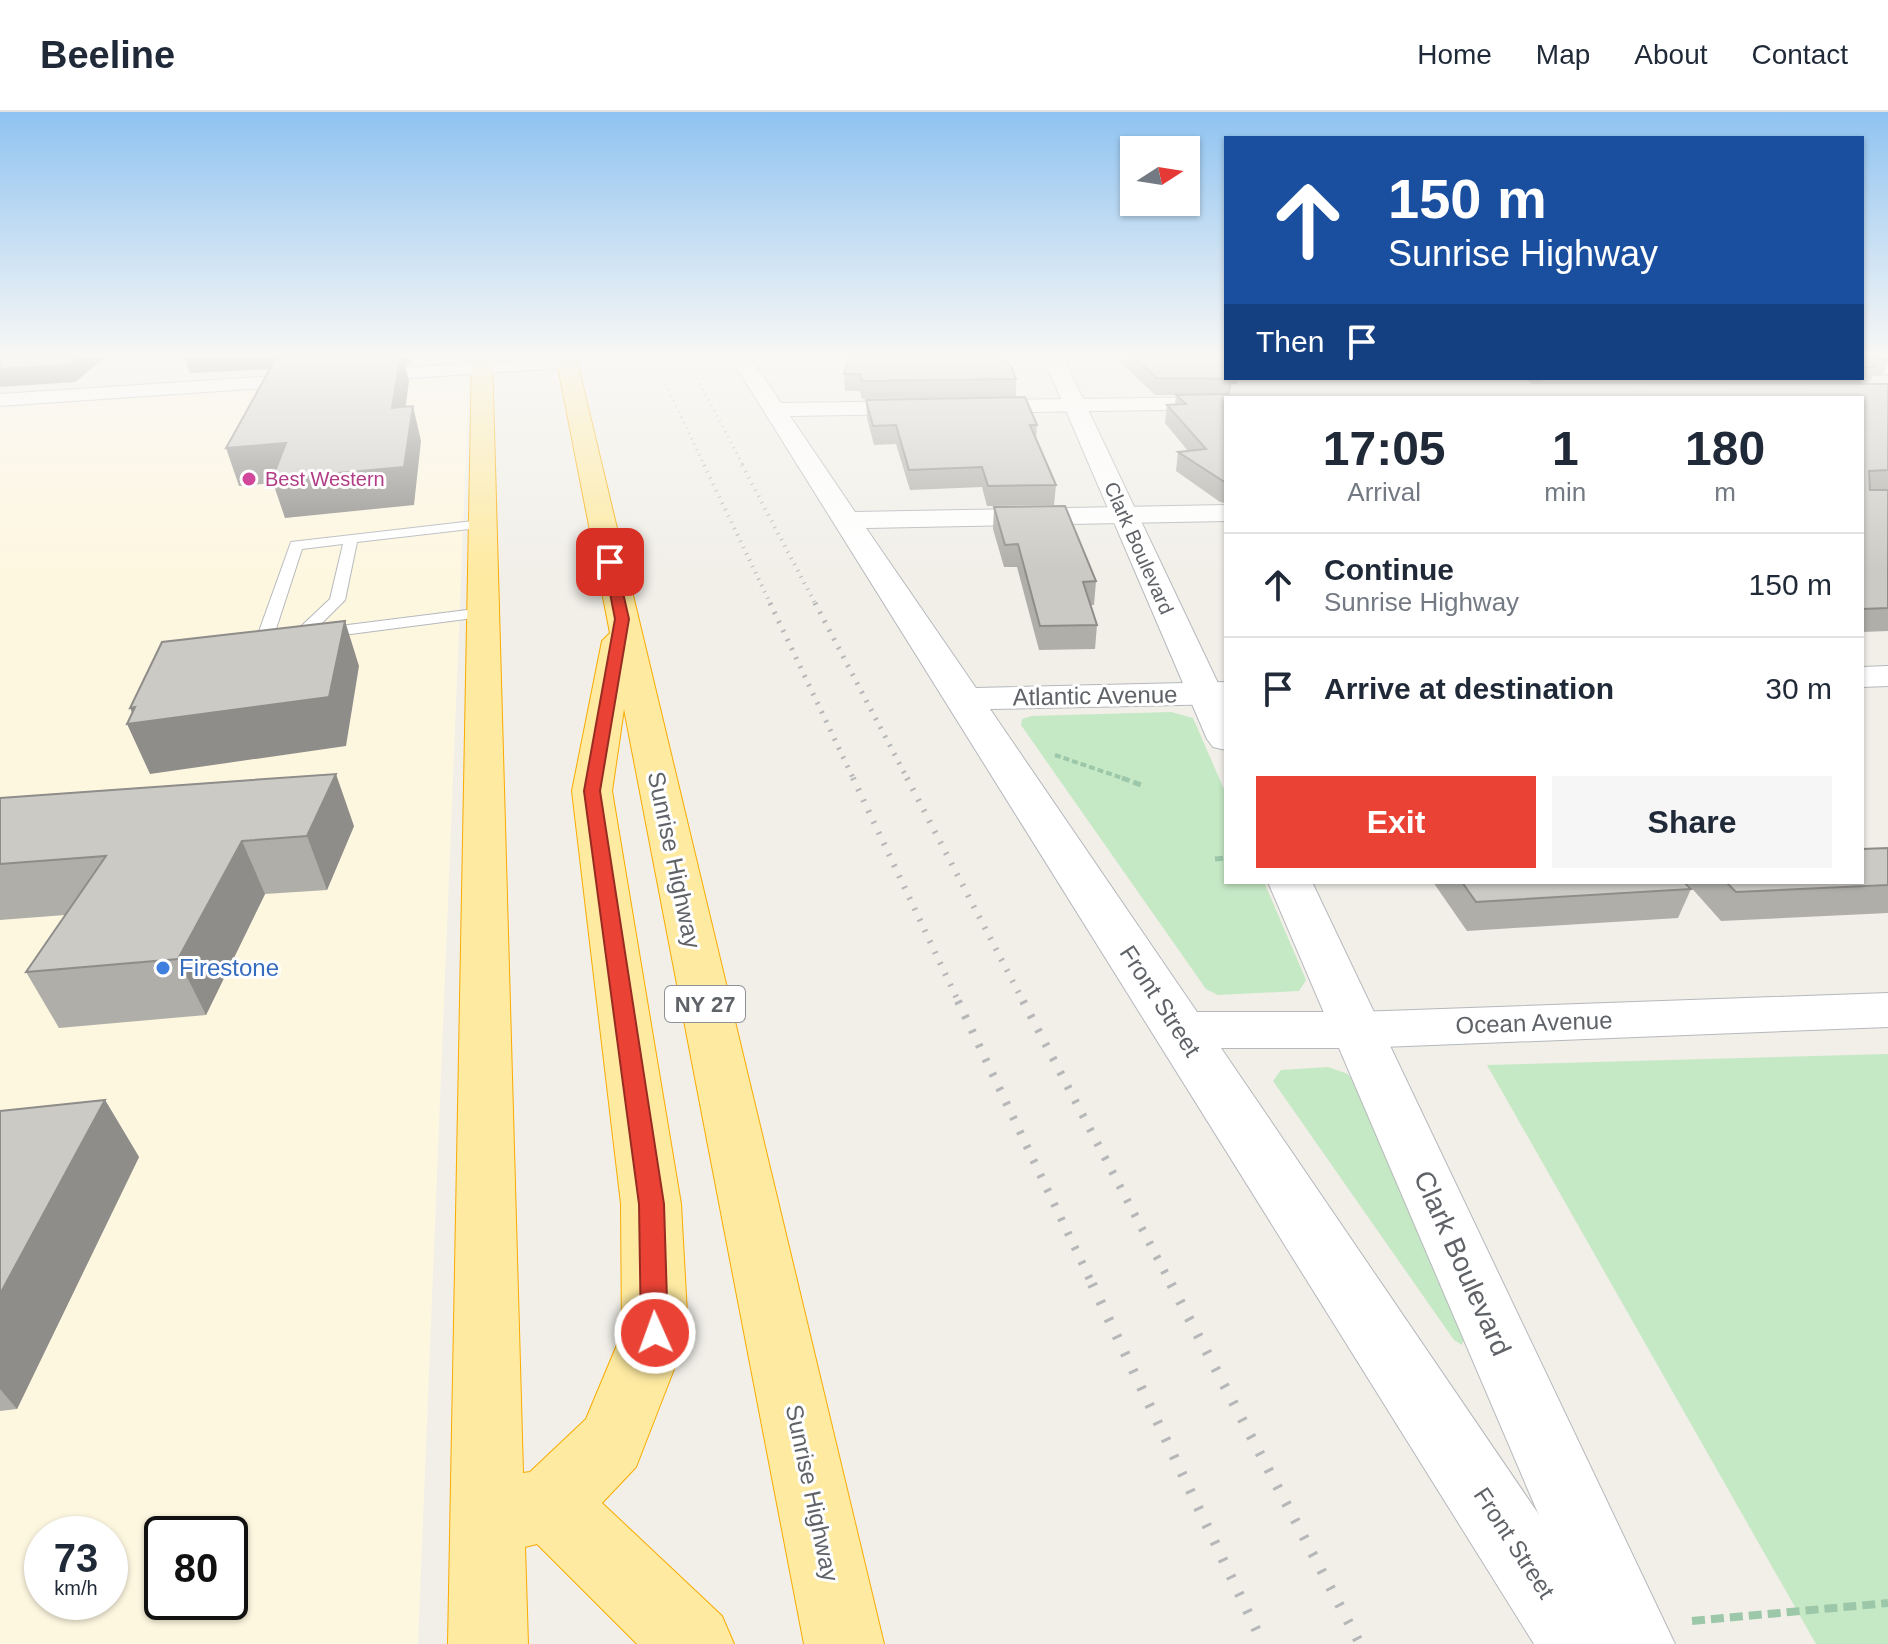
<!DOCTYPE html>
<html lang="en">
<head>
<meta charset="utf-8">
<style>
  body { margin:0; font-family:Arial,sans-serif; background:#f6f6f7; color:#1f2937; height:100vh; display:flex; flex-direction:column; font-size:30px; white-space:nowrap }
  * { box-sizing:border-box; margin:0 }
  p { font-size:26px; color:#747a83 }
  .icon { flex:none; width:44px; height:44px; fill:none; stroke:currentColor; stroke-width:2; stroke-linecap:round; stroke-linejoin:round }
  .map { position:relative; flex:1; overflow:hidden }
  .side { position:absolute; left:1224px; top:284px; width:640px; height:488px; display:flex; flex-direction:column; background:#fff; border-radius:0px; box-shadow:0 2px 6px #0004 }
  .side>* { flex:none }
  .banner { position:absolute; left:1224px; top:24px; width:640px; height:244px; border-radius:0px; box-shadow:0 2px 6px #0004; background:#1a4fa0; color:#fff; overflow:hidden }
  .needle { width:52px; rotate:78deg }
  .buttons { position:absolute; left:1120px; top:24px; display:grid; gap:16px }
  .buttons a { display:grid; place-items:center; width:80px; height:80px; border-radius:0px; background:#fff; box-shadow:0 2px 6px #0004; font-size:40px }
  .speed { position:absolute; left:24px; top:1404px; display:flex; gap:16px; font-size:40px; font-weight:700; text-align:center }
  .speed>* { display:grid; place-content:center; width:104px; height:104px; border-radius:50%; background:#fff; box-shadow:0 2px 6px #0004; line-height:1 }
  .speed small { font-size:20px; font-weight:400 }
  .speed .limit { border:4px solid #111; border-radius:12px; background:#fff; color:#111 }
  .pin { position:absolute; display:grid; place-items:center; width:68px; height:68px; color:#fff; margin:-34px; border-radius:16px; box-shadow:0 4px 12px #0006 }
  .me { position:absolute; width:88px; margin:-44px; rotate:358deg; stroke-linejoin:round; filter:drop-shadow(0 0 6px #0008) }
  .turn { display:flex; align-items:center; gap:28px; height:168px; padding:0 32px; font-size:36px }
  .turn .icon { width:104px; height:104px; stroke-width:2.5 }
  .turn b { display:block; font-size:56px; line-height:68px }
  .then { display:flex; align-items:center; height:76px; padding:0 32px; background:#0003; gap:16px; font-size:30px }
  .eta { display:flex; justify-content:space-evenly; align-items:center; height:136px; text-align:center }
  .eta b { font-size:48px; font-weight:600; line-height:56px }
  .action { display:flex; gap:16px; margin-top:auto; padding:16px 32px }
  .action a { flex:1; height:92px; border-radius:0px; background:#ea4335; color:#fff; font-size:32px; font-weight:600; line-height:92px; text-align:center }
  .action a+a { background:#f6f6f7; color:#1f2937 }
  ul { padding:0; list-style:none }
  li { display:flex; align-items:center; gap:24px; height:104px; padding:0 32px; border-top:2px solid #e0e1e3 }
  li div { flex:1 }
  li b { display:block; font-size:30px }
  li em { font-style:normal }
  header { display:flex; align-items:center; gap:48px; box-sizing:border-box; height:112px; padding:0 40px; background:#fff; border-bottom:2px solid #e0e1e3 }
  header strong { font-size:38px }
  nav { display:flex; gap:44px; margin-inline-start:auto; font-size:28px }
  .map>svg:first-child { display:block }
</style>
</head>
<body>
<header>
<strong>Beeline</strong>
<nav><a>Home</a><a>Map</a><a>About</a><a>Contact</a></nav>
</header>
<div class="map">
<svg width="1888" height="1532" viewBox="0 0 1888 1532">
  <rect width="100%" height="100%" fill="#f1efe8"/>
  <!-- commercial -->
  <path fill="#fef7e0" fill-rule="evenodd" d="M 331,245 L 470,245 L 418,1532 L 0,1532 L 0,293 L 321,271 ZM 42,1422 L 110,1422 L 110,1490 L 42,1490 ZM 162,1422 L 230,1422 L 230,1490 L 162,1490 Z"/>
  <!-- green -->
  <g fill="#c5e8c5">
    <polygon points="1171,600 1193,606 1226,682 1226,770 1264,770 1306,868 1299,879 1218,883 1206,877 1021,613 1022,607 1032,604"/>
    <polygon points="1888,942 1888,1532 1816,1532 1487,953"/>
    <polygon points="1328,955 1348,962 1354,970 1465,1224 1462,1233 1454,1228 1273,969 1281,958"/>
  </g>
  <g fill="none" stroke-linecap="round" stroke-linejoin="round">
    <defs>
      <polygon id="service" points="482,408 489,412 487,415 357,430 345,488 316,517 483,496 489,498 489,504 320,526 312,521 307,526 295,526 295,520 330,487 343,432 302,437 275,520 292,522 292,528 265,530 257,525 291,430"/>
      <g id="minor">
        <polygon points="567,245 574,247 577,251 574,255 0,294 0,282"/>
        <polygon points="730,245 750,245 781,291 1226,285 1232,286 1226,286 1226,297 790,304 855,400 1226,393 1226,409 866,416 976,576 1226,570 1226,592 990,597 1197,900 1357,900 1888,881 1888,915 1357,936 1221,936 1608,1504 1620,1532 1534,1532"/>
        <polygon points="1862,245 1875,245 1888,250 1888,263 1862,254"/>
        <polygon points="1888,554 1888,574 1862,575 1862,555"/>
      </g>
      <g id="tertiary">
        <polygon points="1043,245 1063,245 1226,588 1226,638 1213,635 1207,627"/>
        <polygon points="1268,770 1312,770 1675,1532 1594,1532"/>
      </g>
      <polygon id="trunk" points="472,245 492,245 523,1361 530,1360 586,1307 622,1221 621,1092 572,679 602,529 610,521 556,245 576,245 884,1532 804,1532 624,597 612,679 681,1092 688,1221 636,1355 602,1391 722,1504 734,1532 637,1532 537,1432 525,1435 528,1532 448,1532"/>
    </defs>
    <!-- service casing -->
    <use href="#service" stroke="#b5b8bc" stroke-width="2"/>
    <!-- minor casing -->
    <use href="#minor" stroke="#b5b8bc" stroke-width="2"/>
    <!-- tertiary casing -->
    <use href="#tertiary" stroke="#b5b8bc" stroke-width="2"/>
    <!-- trunk casing -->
    <use href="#trunk" stroke="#f9ab00" stroke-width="2"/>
    <!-- path-far2 -->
    <polyline stroke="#9cc7a9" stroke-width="4" stroke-dasharray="6 3" stroke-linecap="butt" points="1055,643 1128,668"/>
    <!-- path-far1 -->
    <g stroke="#9cc7a9" stroke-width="5" stroke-dasharray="8 4" stroke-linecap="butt">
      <polyline points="1122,666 1141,673"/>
      <polyline points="1215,747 1226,746"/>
    </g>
    <!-- path -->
    <polyline stroke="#9cc7a9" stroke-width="8" stroke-dasharray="13 6" stroke-linecap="butt" points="1692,1509 1888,1491"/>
    <!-- service -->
    <use href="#service" fill="#fff" fill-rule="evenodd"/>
    <!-- minor -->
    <use href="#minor" fill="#fff" fill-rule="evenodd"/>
    <!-- tertiary -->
    <use href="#tertiary" fill="#fff" fill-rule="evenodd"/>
    <!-- trunk -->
    <use href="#trunk" fill="#feeaa1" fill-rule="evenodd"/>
    <!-- rail-far5 -->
    <g stroke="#b6b7b8" stroke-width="3" stroke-dasharray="1 5" stroke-linecap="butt">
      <polyline points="653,245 705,355"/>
      <polyline points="686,245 744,355"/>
    </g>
    <!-- rail-far4 -->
    <g stroke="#b6b7b8" stroke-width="4" stroke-dasharray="1 6" stroke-linecap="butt">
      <polyline points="704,353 771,493"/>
      <polyline points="742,353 816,493"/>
    </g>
    <!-- rail-far3 -->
    <g stroke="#b6b7b8" stroke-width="5" stroke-dasharray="2 8" stroke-linecap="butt">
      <polyline points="770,491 854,668"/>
      <polyline points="815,491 908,668"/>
    </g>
    <!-- rail-far2 -->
    <g stroke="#b6b7b8" stroke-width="6" stroke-dasharray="2 10" stroke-linecap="butt">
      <polyline points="853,666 959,891"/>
      <polyline points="907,666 1024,891"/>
    </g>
    <!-- rail-far1 -->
    <g stroke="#b6b7b8" stroke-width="8" stroke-dasharray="3 13" stroke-linecap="butt">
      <polyline points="958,889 1093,1174"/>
      <polyline points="1023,889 1172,1174"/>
    </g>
    <!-- rail -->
    <g stroke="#b6b7b8" stroke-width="10" stroke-dasharray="3 16" stroke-linecap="butt">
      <polyline points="1092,1172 1263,1532"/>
      <polyline points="1171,1172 1360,1532"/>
    </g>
  </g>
  <!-- wall -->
  <g fill="#afaea9">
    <polygon points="1115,245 1226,245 1226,266 1862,266 1862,245 1888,245 1888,249 1882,264 1873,264 1869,272 1888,272 1888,519 1862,520 1862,286 1226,286 1226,391 1220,390 1176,359 1178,340 1188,339 1165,311 1167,293 1175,293 1176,283 1155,283"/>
    <polygon points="844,262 1016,267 1016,285 862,287 860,279 845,279"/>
    <polygon points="866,288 1037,313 1036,328 1056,373 1054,393 987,394 982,375 910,378 896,332 874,333 867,306"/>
    <polygon points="994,395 1096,469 1094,493 1091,493 1097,513 1095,537 1039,538 1017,455 1004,455 993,417"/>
    <polygon points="0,686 354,714 327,778 265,782 206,903 59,916 26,860 65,803 0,808"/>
    <polygon points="1888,736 1888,801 1721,809 1688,772 1689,770 1862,770"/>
    <polygon points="1433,770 1684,770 1691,777 1678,806 1467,819"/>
    <polygon points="105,988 139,1045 17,1297 0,1299 0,999"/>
  </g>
  <!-- shaded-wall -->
  <g fill="#8f8d8a">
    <polygon points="78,245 106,245 75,270 0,275 0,257"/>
    <polygon points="185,245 413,245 412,252 405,253 409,269 401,330 293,256 190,261"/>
    <polygon points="1532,266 1541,266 1538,277 1529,268"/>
    <polygon points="413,294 421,329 414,393 285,406 273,371 239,374 226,336"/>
    <polygon points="345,509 359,554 346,634 150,662 127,612 137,611 130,596"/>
    <polygon points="336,662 354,714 327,778 307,724"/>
    <polygon points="242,729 265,782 206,903 178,847"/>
    <polygon points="105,988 139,1045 17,1297 0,1277 0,1182"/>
  </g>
  <!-- building -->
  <g fill="#cccac5" stroke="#8f8d8a" stroke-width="2">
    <polygon points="0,245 78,245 68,253 0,257"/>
    <polygon points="286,245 400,245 392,296 413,294 404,355 272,367 286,331 226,336 276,246"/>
    <polygon points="850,245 1002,245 1011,254 1016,267 862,269 860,262 844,262"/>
    <polygon points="1134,245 1226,245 1226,266 1532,266 1529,268 1532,271 1888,272 1888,358 1869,359 1870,378 1888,378 1888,496 1862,497 1862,286 1226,286 1226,370 1223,369 1178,340 1206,337 1167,293 1186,292 1176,283 1228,282 1231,271 1236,271 1237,267 1157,266"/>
    <polygon points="1862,245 1883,245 1888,247 1862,248"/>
    <polygon points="1862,249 1877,255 1862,255"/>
    <polygon points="1025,285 1037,313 1030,313 1056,373 988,374 982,355 909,358 896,313 873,314 866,288"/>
    <polygon points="1065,394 1096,469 1083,470 1097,513 1040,514 1018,432 1005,433 994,395"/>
    <polygon points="345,509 329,585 127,612 135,595 130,596 162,530"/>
    <polygon points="336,662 307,724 242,729 178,847 26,860 106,744 0,752 0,686"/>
    <polygon points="1888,736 1888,773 1736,780 1726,770 1862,770 1862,737"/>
    <polygon points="1462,770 1684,770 1691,777 1476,790"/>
    <polygon points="105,988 0,1182 0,999"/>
  </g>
  <!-- sky -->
  <linearGradient id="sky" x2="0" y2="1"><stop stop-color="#8fc3f1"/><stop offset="0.53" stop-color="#f9f8f5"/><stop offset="1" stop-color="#f9f8f5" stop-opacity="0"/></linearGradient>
  <rect width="1888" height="460" fill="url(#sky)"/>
  <!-- route -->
  <polygon fill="#ea4335" stroke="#982c22" stroke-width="2" points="610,447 616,450 629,507 600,679 664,1092 668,1221 664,1230 655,1233 645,1230 641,1221 639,1092 584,679 615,507 604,450"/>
  <!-- markers -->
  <circle fill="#d1479c" stroke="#fff" stroke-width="3" cx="249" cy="367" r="8"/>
  <circle fill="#3f7fe0" stroke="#fff" stroke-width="3" cx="163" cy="856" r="8"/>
  <g text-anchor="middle" stroke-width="6" stroke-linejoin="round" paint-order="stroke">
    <!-- far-hotel labels -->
    <g font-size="20" fill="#b23c85" stroke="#fff" text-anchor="start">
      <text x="265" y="374">Best Western</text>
    </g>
    <!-- far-street labels -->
    <g font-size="20" fill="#5f6368" stroke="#fff">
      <text transform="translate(1139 436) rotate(66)" y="7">Clark Boulevard</text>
    </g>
    <!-- shield labels -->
    <rect fill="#fff" stroke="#8f9295" stroke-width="2" x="665" y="874" width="80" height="36" rx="6"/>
    <g font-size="22" font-weight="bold" fill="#5f6368">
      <text x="705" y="900">NY 27</text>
    </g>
    <!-- street labels -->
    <g font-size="24" fill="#5f6368" stroke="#fff">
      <text transform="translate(1095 584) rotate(-1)" y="8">Atlantic Avenue</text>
      <text transform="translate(674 748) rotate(78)" y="8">Sunrise Highway</text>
      <text transform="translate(1160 889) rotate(57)" y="8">Front Street</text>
      <text transform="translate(1534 911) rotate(-2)" y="8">Ocean Avenue</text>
      <text transform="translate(812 1381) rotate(78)" y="8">Sunrise Highway</text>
      <text transform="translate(1514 1431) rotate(57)" y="8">Front Street</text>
    </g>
    <!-- shop labels -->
    <g font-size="24" fill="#366cbe" stroke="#fff" text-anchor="start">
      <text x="179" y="864">Firestone</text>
    </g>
    <!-- near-street labels -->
    <g font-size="28" fill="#5f6368" stroke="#fff">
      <text transform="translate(1463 1151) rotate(66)" y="10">Clark Boulevard</text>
    </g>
  </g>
</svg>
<div class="buttons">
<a><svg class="needle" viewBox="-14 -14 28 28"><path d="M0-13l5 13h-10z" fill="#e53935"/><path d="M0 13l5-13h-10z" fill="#747a83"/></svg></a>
</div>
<div class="speed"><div>73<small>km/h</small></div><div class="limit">80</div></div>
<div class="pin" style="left:610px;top:450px;background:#d93025"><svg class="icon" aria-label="arrive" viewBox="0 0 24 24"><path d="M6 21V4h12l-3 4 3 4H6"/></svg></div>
<svg class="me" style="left:655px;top:1221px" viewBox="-20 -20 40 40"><circle r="17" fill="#ea4335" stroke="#fff" stroke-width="3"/><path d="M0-11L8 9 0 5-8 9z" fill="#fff"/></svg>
<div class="banner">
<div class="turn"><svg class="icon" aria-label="ahead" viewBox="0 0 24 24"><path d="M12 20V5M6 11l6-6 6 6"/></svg><div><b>150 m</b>Sunrise Highway</div></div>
<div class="then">Then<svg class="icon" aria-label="arrive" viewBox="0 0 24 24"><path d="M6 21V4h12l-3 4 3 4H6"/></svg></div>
</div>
<section class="side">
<div class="eta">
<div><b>17:05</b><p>Arrival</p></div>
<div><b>1</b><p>min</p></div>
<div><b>180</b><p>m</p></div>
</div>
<ul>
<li><svg class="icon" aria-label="ahead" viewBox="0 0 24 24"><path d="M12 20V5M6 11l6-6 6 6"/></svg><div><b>Continue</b><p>Sunrise Highway</p></div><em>150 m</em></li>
<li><svg class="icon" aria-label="arrive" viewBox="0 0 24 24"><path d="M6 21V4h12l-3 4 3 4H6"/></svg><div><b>Arrive at destination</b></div><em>30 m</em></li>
</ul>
<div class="action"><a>Exit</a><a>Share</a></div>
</section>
</div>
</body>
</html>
